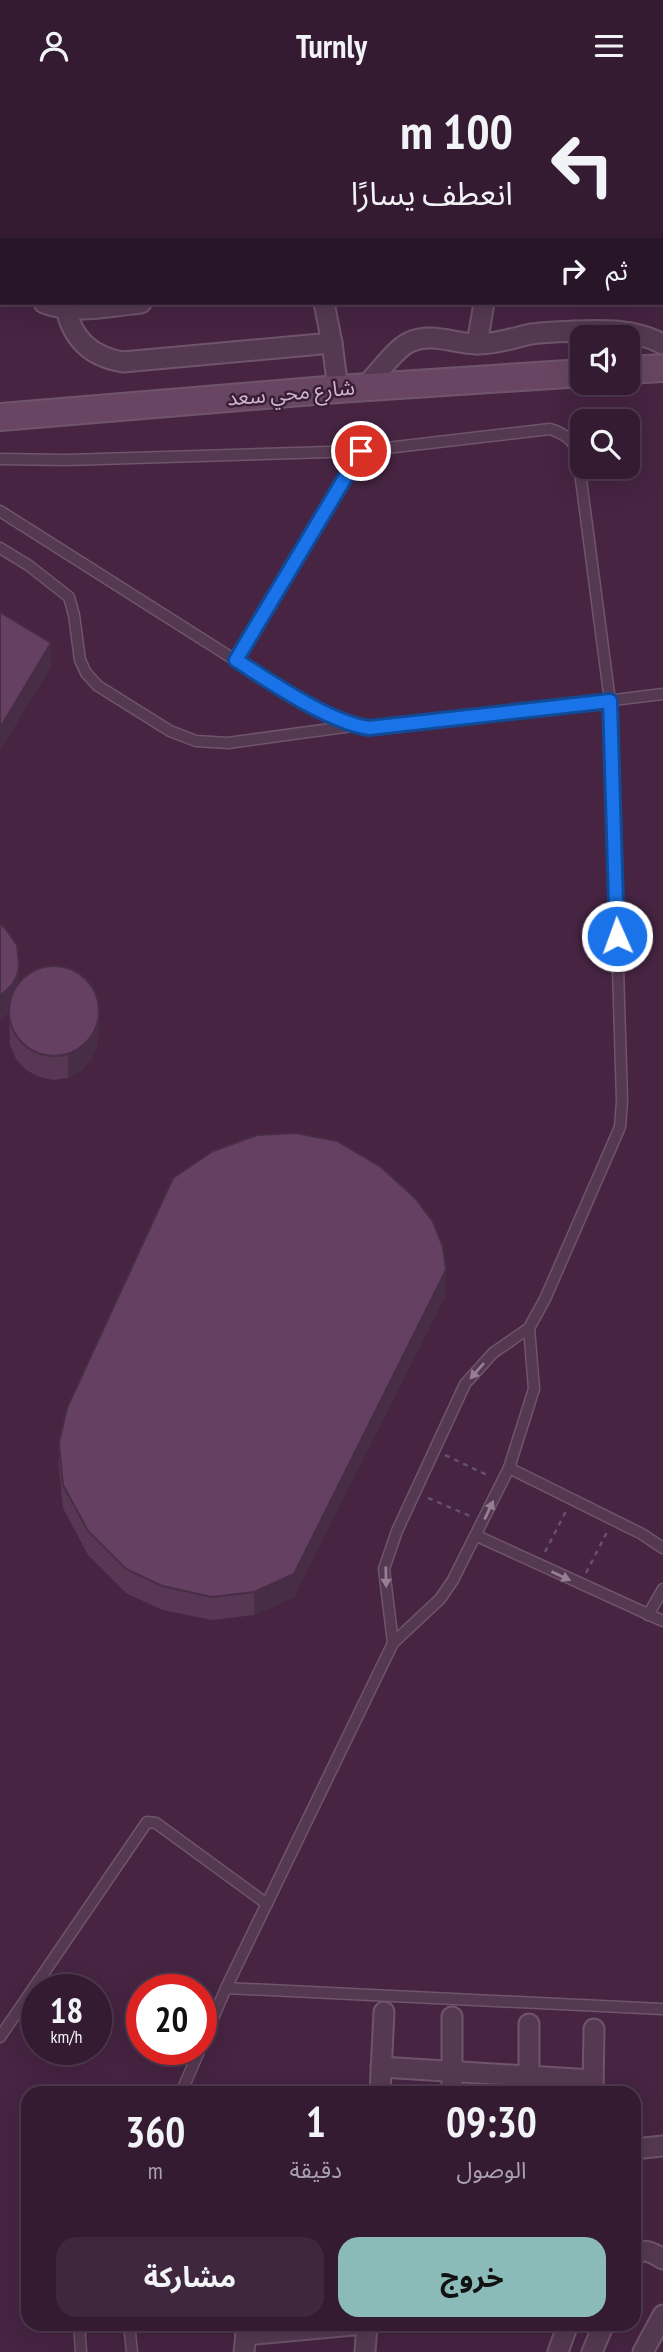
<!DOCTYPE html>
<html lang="ar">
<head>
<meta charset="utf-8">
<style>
  body { margin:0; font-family:"PT Sans Narrow","Noto Sans Arabic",sans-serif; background:#3f283e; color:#f1f3f6; direction:rtl; height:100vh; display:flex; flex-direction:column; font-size:26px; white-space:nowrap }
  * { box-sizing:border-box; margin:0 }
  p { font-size:23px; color:#a9a1ac }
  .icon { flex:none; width:38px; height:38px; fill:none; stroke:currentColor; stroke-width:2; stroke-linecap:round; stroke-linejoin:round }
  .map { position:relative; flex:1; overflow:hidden; direction:ltr }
  .side { position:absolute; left:21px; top:1995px; width:620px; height:245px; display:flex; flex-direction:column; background:#341b32; border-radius:21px; box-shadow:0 7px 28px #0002,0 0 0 2px #4e394d; direction:rtl }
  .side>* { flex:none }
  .hud { position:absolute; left:0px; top:0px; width:663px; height:214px; box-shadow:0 7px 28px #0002,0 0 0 2px #4e394d; direction:rtl; background:#341b32; color:#f1f3f6; overflow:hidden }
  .fabs { position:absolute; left:570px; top:234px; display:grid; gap:14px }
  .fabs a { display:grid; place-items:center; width:70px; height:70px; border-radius:14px; background:#341b32; box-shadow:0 7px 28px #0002,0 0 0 2px #4e394d; font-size:35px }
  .speed { position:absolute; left:21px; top:1883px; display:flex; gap:14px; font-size:35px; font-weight:700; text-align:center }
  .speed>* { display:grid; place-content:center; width:91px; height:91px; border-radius:50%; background:#341b32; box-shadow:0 7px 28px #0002,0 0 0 2px #4e394d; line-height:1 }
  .speed small { font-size:18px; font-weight:400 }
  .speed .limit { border:10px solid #d22; background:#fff; color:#111 }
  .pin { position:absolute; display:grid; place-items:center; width:60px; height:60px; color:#fff; margin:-30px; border:4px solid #fff; border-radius:50%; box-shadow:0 2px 7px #0007 }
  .me { position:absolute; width:77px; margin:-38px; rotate:358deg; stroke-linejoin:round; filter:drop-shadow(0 0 5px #0008) }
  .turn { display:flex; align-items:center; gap:24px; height:147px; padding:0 35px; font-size:32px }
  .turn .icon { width:91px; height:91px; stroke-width:2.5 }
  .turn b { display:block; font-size:49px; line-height:60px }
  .then { display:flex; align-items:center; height:66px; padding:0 35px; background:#0003; gap:14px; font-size:26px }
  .eta { display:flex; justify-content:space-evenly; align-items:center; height:119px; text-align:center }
  .eta b { font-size:42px; font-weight:700; line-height:49px }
  .cta { display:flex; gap:14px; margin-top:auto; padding:14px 35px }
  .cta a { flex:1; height:80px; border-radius:21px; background:#8bbbb9; color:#111; font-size:28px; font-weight:700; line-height:80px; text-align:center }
  .cta a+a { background:#3f283e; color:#f1f3f6 }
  header { display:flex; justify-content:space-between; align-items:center; height:91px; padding:0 35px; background:#341b32; font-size:32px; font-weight:700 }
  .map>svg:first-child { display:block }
</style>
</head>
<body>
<header><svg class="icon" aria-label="menu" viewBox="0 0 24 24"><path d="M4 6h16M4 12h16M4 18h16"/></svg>Turnly<svg class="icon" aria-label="person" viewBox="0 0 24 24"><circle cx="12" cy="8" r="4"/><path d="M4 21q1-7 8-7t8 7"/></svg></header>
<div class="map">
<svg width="663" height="2261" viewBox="0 0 663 2261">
  <rect width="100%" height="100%" fill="#462442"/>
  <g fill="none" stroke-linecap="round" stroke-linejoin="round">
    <defs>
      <g id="lane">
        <path d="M 0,368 L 66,369 L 361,360 L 550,338 C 562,342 571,347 577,358 L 610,610 L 622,1010 L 620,1036 L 545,1208 L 529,1237 L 493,1262 L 465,1293 L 397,1440 L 384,1478 L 393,1552"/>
        <polyline points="0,420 284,600 352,635 369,637 393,636 663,603"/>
        <polyline points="0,457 28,474 69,506 74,524 80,569 86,582 98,595 170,640 196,650 228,652 352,635"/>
        <polyline points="236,569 361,360"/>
        <polyline points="509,1377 642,1443 663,1457"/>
        <polyline points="477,1445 663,1530"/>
        <polyline points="648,1524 663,1498"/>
        <polyline points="226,1897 663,1918"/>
        <polyline points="0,1946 147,1731 156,1732 267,1813"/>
        <polyline points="201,1955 226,1897 393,1552 440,1508 453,1489 509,1377 534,1298 529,1237"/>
        <polyline points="181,2002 200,1958"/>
        <polyline points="79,2233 81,2261"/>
        <polyline points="129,2233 132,2261"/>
      </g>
      <g id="street">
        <polyline points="274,0 275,2"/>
        <polyline points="235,2 243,0"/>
        <polyline points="365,2 367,0"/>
        <polyline points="662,25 663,25"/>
        <polyline points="0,49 2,49"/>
        <polyline points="662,89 663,89"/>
        <polyline points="662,149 663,149"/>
        <polyline points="0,190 2,191"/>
        <path d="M 44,212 C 74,224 109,215 141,212"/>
        <polyline points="324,212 332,252 338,298"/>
        <path d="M 66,218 C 73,249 92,266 123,271 L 332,252"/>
        <polyline points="477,253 484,212"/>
        <path d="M 364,296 C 378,284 395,257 410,251 C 432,241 455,253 478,253 C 497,253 513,247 531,243 C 545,241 560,241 574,240 C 606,239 634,238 663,253"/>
        <polyline points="529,1933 529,2002"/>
        <polyline points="381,1976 593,1989"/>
        <polyline points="593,2000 594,1938"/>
        <polyline points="380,2002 384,1921"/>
        <polyline points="452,2002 452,1926"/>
        <polyline points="634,2058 663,2055"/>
        <path d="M 634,2166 C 642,2155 653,2162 663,2168"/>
        <polyline points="246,2244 364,2233"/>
        <polyline points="244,2261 247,2233"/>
        <polyline points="365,2261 367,2233"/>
        <polyline points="558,2261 568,2233"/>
        <polyline points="592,2261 604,2233"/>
        <polyline points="643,2261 663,2224"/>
      </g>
      <g id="secondary">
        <polyline points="628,279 663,277"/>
        <polyline points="0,326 338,298 583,282"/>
      </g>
    </defs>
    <!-- lane casing -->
    <use href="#lane" stroke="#6f546c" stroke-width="13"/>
    <!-- street casing -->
    <use href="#street" stroke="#6f546c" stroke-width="23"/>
    <!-- secondary casing -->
    <use href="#secondary" stroke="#6f546c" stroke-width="30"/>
    <!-- path -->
    <g stroke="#63516d" stroke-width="2.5" stroke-dasharray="5 5" stroke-linecap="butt">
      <polyline points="445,1364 489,1385"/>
      <polyline points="428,1407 470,1425"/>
      <polyline points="545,1461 566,1420"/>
      <polyline points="586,1482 607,1441"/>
    </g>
    <!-- lane -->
    <use href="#lane" stroke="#553951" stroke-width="10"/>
    <!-- street -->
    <use href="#street" stroke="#553951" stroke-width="19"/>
    <!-- secondary -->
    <use href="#secondary" stroke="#684663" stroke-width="26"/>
  </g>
  <!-- wall -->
  <g fill="#583754">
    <polygon points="0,833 19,891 99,942 97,956 91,969 81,980 68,987 53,989 39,986 26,979 16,968 10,954 9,921 0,929"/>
    <polygon points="446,1203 294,1506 254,1524 212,1529 162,1519 126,1502 88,1464 63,1417 59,1376 59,1352"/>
  </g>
  <!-- shaded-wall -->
  <g fill="#472d45">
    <polygon points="51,552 51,576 0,660 0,637"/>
    <polygon points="19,875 19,899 9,921 0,929 0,905"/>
    <polygon points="99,918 99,942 97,956 91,969 81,980 68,987 68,963"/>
    <polygon points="446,1179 446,1203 294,1506 254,1524 254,1501"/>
  </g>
  <!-- building -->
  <g fill="#664062" stroke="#472d45" stroke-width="2">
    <polygon points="0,521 51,552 0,637"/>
    <polygon points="0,833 5,837 17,854 19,875 17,885 12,894 0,905"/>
    <circle cx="54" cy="920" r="45"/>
    <polygon points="296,1042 337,1050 381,1076 416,1108 433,1131 443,1156 446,1179 294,1483 254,1501 212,1506 162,1495 126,1478 88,1440 63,1394 59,1352 67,1317 173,1087 213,1060 257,1044"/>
  </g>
  <!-- one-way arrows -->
  <defs><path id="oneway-solid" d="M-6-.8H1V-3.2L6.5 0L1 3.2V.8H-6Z" transform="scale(1.75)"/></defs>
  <g fill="#987e94">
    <use href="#oneway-solid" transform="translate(477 1280) rotate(131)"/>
    <use href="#oneway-solid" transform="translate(489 1419) rotate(-65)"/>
    <use href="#oneway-solid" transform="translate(561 1485) rotate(25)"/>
    <use href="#oneway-solid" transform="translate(386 1486) rotate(89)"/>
  </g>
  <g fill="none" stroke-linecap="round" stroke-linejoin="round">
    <defs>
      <path id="route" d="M 361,360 L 236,569 C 271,591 328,631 369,637 L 610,610 L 617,845"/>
    </defs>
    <!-- route casing -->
    <use href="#route" stroke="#114b97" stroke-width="18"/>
    <!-- route -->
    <use href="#route" stroke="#1a73e8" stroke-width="12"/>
  </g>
  <g text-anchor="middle" stroke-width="5" stroke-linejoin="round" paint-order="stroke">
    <!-- street labels -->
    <g font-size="21" fill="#ceb6cb" stroke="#3a1d37">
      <text transform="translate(291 302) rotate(-5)" y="7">شارع محي سعد</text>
    </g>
  </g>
</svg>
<div class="fabs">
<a><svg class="icon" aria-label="sound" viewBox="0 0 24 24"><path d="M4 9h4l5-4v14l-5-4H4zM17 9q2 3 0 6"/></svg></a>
<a><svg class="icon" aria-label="search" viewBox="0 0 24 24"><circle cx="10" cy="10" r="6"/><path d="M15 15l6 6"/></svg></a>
</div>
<div class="speed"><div>18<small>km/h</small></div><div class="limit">20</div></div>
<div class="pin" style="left:361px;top:360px;background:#d93025"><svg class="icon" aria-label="arrive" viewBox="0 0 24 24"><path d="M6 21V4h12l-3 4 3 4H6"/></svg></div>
<svg class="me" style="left:617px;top:845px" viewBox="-20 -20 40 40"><circle r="17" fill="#1a73e8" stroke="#fff" stroke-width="3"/><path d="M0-11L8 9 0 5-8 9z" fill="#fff"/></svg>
<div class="hud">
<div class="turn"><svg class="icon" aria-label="left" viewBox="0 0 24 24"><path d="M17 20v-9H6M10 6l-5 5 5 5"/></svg><div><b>100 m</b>انعطف يسارًا</div></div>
<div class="then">ثم<svg class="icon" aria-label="right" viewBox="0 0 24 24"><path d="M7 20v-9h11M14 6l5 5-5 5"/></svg></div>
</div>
<section class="side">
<div class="eta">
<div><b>09:30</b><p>الوصول</p></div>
<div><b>1</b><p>دقيقة</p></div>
<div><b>360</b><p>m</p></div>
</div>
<div class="cta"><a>خروج</a><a>مشاركة</a></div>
</section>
</div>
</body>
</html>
